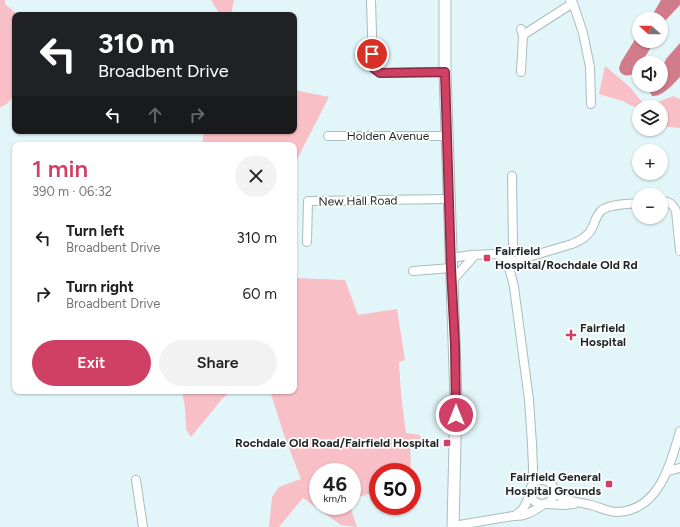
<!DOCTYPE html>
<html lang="en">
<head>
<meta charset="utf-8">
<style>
  body { margin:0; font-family:Figtree,sans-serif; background:#f2f2f2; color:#202124; height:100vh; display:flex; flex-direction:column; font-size:15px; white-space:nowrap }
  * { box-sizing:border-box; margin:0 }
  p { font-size:13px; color:#757577 }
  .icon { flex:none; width:22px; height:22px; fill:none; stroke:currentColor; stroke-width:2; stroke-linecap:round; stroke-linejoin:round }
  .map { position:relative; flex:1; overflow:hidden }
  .details { position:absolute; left:12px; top:142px; width:285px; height:252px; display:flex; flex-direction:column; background:#fff; border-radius:8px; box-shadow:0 1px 3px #0004 }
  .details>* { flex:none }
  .hud { position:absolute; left:12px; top:12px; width:285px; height:122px; border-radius:8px; box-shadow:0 1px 3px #0004; background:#202124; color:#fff; overflow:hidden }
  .needle { width:26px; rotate:291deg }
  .buttons { position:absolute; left:632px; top:12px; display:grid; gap:8px }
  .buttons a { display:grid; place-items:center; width:36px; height:36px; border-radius:50%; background:#fff; box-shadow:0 1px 3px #0004; font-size:20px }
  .speed { position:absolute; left:309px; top:463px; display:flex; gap:8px; font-size:20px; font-weight:700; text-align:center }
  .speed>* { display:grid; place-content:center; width:52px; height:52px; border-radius:50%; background:#fff; box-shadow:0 1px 3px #0004; line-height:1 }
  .speed small { font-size:10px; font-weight:400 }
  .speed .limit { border:6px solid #d22; background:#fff; color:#111 }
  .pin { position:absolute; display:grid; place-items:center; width:34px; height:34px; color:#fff; margin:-17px; border:2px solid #fff; border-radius:50%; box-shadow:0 1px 4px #0007 }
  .me { position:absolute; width:44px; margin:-22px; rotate:0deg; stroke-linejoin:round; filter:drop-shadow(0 0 3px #0008) }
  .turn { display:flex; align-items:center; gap:14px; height:84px; padding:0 20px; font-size:18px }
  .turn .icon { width:52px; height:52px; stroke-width:2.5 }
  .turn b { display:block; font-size:28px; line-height:34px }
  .lanes { display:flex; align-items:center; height:38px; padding:0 20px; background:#0003; justify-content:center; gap:20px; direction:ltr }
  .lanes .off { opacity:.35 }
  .round { display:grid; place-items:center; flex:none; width:42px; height:42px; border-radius:21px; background:#f2f2f2 }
  .headline { display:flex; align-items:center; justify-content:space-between; height:68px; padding:0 20px }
  h1 { font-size:24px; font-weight:600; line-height:30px; color:#cf4064 }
  .primary-button { display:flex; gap:8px; margin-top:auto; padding:8px 20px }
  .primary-button a { flex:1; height:46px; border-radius:24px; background:#cf4064; color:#fff; font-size:16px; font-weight:600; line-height:46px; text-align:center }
  .primary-button a+a { background:#f2f2f2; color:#202124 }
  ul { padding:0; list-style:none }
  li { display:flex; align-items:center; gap:12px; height:56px; padding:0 20px }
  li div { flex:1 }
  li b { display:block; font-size:15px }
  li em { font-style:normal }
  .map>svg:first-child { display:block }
</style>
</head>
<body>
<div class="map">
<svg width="680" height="527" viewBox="0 0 680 527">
  <rect width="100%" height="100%" fill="#e2f6f9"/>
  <!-- green -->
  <g fill="#f9bfc6">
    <polygon points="0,0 5,0 5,4 18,15 15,15 15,93 8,103 0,108"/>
    <polygon points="211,0 234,0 231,15 220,15"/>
    <polygon points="605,66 630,87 642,102 650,105 673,96 680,99 680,128 661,126 661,107 639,107 639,109 628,104 623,101 599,94"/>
    <polygon points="294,90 329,97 294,165 294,145 202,145 204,131 294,131"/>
    <polygon points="294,278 345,280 358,315 397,309 405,360 399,362 401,394 406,433 420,435 421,441 410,442 411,472 378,472 378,491 352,499 352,472 318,472 318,506 350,506 357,527 341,525 303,498 279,527 269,527 272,497 279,487 301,479 284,435 270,391 294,391"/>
    <polygon points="182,391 231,391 222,399 191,437 186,429 185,408"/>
  </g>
  <!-- water -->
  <g fill="#d27b8a">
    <polygon points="661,0 680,0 680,5 663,23 661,25 661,19 650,19"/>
    <path d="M 639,33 L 639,41 L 655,41 L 641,63 L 639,63 C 637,73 628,80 620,72 L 619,68 L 621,62 Z"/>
    <path d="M 680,43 L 680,77 C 673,84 663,97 652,96 L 650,92 L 650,85 L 661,85 L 661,70 L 666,59 Z"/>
  </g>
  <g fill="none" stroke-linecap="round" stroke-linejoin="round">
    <defs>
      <g id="street">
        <polyline points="371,0 373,67 380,73 445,72"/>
        <polyline points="570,0 573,3 583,33 590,67 591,104"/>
        <polyline points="523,35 573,3"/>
        <polyline points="521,72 523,35 521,29"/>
        <polyline points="328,136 447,136"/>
        <path d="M 661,201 C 669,201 673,204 676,211 L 680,251"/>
        <polyline points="307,242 308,201 449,199"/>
        <polyline points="451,258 471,255 496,254 503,257 508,263 514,287 529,400 532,444 533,468 533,483"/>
        <path d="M 508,263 L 572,244 C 581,240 589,236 593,226 C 595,221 597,214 602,210 C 610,204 629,204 639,203"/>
        <polyline points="508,263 513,247 512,176"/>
        <polyline points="413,271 451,268"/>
        <polyline points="452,281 475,255"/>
        <polyline points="668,471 680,468"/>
        <circle cx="542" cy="492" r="12"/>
        <polyline points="136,480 143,527"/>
        <path d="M 554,488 C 555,491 556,494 559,496 C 565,501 583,503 591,505 C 599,507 608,512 617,512 C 659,511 671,463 680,431"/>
        <polyline points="547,504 564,505 574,504"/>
        <path d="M 514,516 C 523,511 526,505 529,496"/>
        <path d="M 453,526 L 513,516 C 525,517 533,511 543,505"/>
      </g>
      <polyline id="secondary" points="445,0 445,72 456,400 453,527"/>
    </defs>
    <!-- street casing -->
    <use href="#street" stroke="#a9bcbe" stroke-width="10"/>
    <!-- secondary casing -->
    <use href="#secondary" stroke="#a9bcbe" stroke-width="13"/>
    <!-- street -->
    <use href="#street" stroke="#fff" stroke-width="8"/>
    <!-- secondary -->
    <use href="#secondary" stroke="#fff" stroke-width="11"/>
  </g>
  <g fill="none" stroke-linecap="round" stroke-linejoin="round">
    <defs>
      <polyline id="route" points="372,54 373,68 380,73 445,72 451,268 455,344 456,415"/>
    </defs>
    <!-- route casing -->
    <use href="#route" stroke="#872a41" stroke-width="10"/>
    <!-- route -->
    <use href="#route" stroke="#cf4064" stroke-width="7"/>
  </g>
  <!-- markers -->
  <g fill="#cf4064" stroke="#fff" stroke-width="1.5">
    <rect x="483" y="254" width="8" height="8" rx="2"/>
    <path d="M569 329h4v4h4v4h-4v4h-4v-4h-4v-4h4z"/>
    <rect x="443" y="439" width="8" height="8" rx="2"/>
    <rect x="605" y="480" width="8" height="8" rx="2"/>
  </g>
  <g text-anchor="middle" stroke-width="3.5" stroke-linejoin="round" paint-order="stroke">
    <!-- street labels -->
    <g font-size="12" fill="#1e2627" stroke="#fff">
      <text x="388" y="140">Holden Avenue</text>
      <text transform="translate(358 201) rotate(-1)" y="4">New Hall Road</text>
    </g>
    <!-- poi labels -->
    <g font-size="12" font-weight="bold" fill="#1e2627" stroke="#fff" text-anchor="start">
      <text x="495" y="255">Fairfield<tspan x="495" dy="14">Hospital/Rochdale Old Rd</tspan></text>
      <text x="580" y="332">Fairfield<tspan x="580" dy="14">Hospital</tspan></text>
      <text x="439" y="447" text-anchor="end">Rochdale Old Road/Fairfield Hospital</text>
      <text x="601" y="481" text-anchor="end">Fairfield General<tspan x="601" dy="14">Hospital Grounds</tspan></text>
    </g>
  </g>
</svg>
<div class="buttons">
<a><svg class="needle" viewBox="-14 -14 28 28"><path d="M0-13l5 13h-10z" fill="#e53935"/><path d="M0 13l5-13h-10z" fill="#757577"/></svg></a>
<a><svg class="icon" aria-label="sound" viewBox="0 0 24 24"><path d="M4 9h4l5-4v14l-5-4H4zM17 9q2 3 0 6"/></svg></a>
<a><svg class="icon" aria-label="layers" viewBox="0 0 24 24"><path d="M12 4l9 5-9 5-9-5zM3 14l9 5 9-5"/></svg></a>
<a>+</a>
<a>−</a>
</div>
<div class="speed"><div>46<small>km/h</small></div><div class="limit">50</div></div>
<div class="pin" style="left:372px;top:54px;background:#d93025"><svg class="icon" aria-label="arrive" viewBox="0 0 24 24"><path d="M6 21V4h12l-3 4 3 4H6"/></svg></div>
<svg class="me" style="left:456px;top:415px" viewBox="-20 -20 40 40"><circle r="17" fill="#cf4064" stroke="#fff" stroke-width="3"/><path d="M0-11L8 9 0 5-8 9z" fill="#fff"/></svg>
<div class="hud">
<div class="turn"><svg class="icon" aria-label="left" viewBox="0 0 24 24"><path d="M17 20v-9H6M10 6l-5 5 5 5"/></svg><div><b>310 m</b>Broadbent Drive</div></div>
<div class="lanes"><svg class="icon" aria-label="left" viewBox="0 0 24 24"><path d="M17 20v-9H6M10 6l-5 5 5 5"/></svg><svg class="icon off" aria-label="ahead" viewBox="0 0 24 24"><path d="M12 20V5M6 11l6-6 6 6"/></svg><svg class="icon off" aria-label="right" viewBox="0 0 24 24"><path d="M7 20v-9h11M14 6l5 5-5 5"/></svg></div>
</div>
<section class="details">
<div class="headline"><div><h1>1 min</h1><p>390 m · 06:32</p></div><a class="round"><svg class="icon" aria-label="close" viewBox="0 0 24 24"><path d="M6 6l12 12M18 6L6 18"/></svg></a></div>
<ul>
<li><svg class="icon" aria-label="left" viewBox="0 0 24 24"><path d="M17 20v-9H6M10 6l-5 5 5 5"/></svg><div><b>Turn left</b><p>Broadbent Drive</p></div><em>310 m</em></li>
<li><svg class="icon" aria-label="right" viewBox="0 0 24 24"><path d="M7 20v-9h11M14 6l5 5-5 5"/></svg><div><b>Turn right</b><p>Broadbent Drive</p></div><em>60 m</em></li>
</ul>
<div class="primary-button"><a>Exit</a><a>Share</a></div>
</section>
</div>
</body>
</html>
